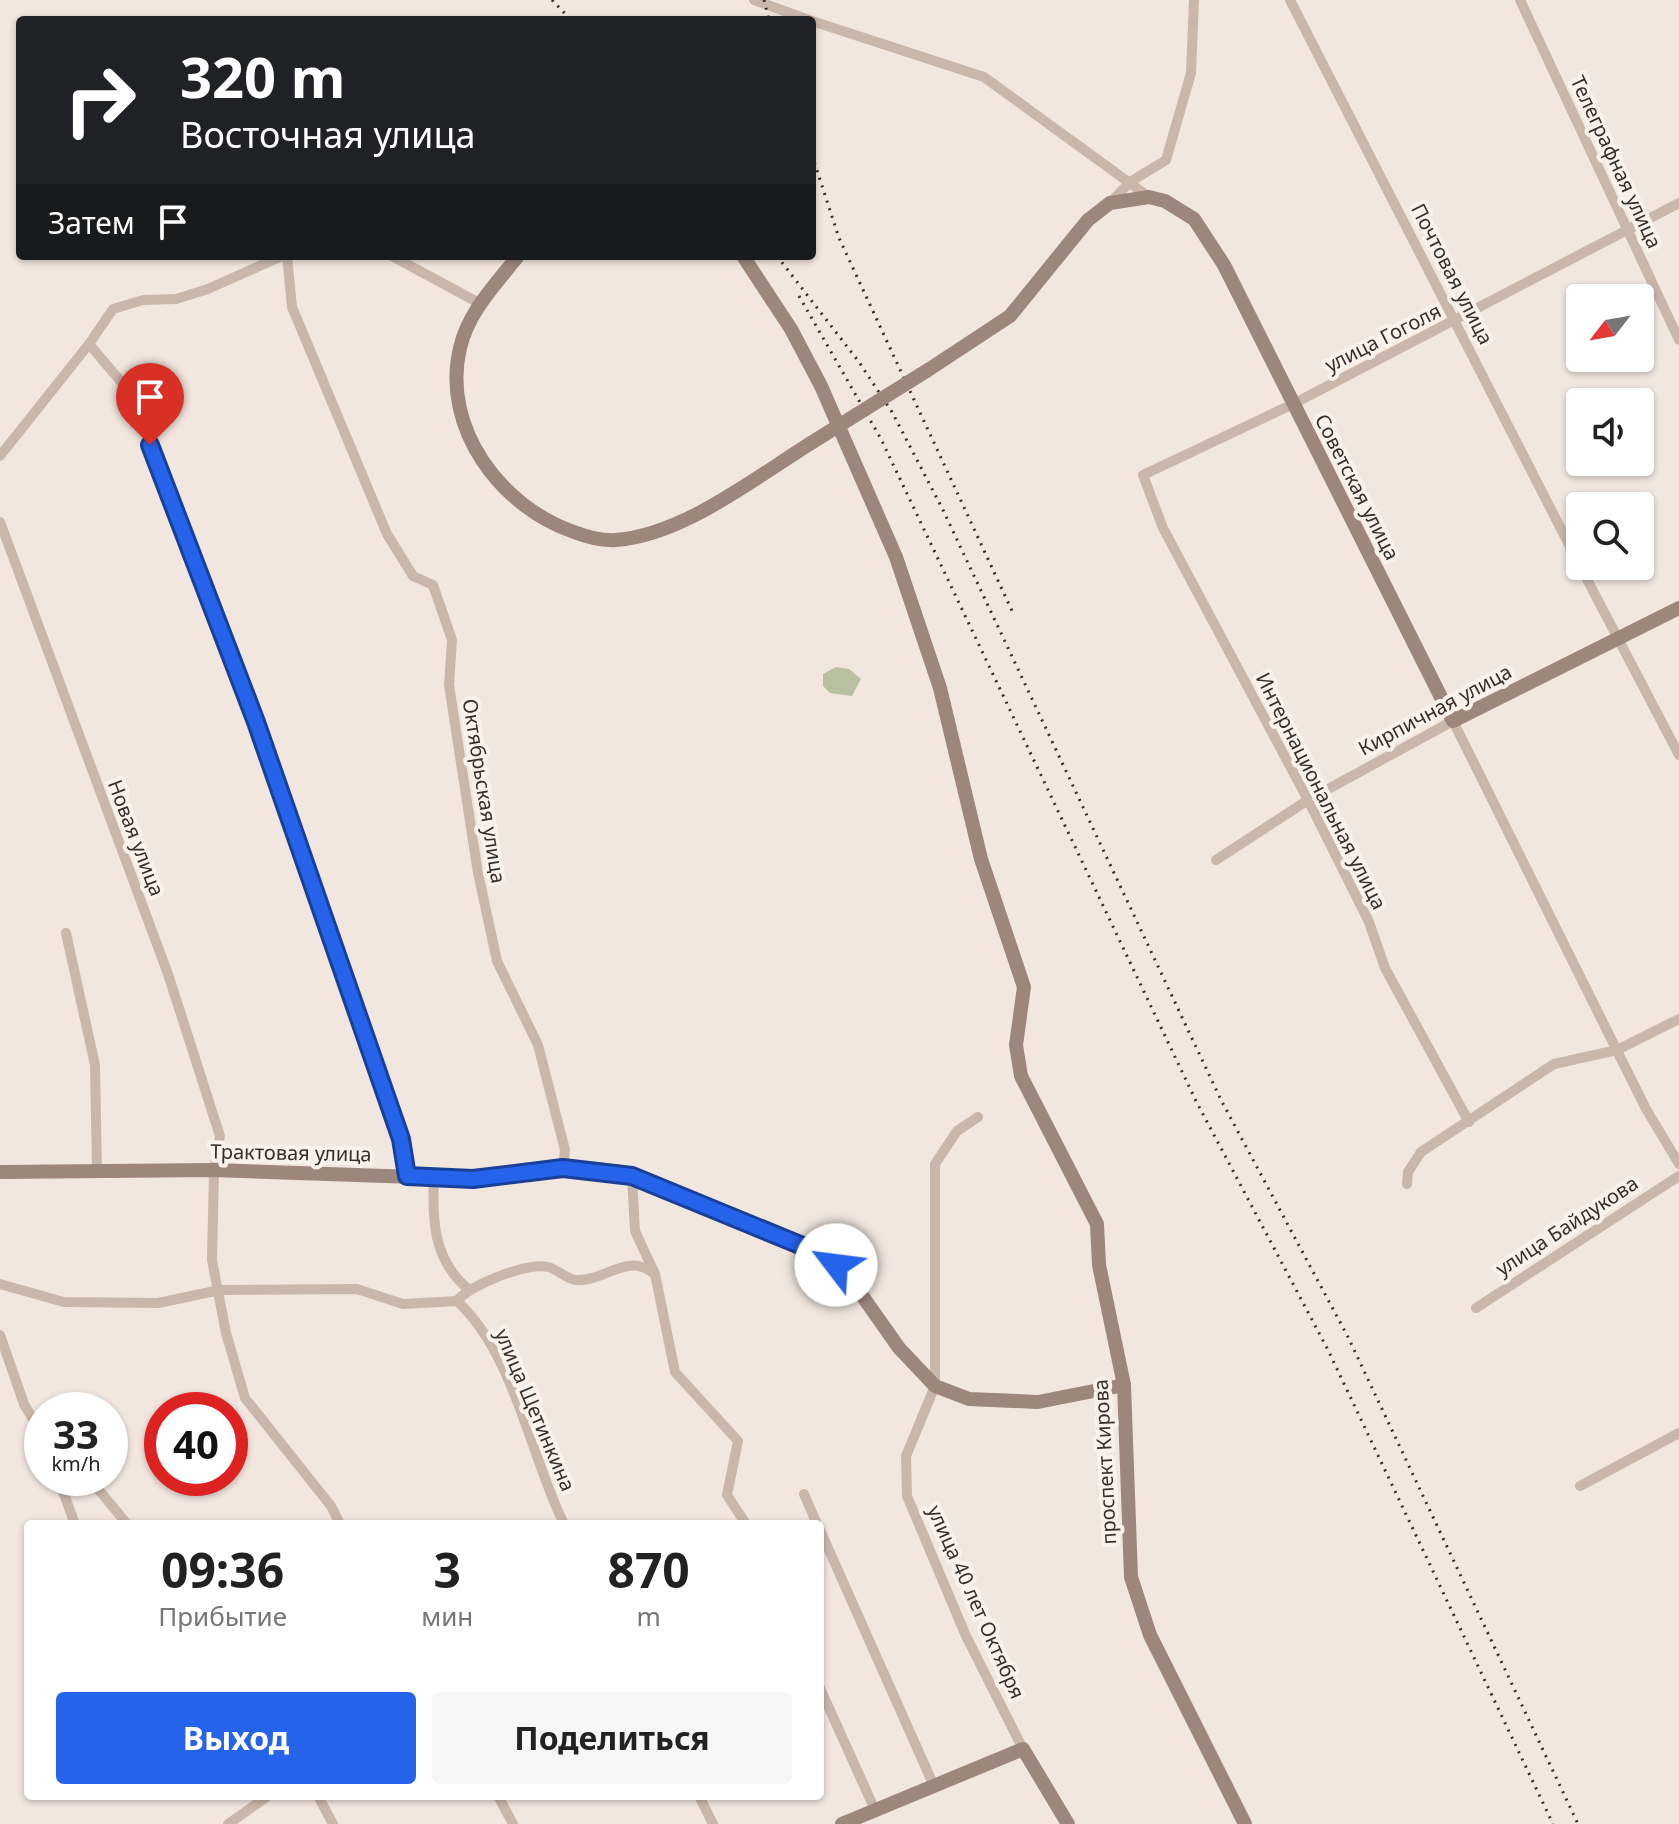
<!DOCTYPE html>
<html lang="ru">
<head>
<meta charset="utf-8">
<style>
  body { margin:0; font-family:"Noto Sans",sans-serif; background:#f6f6f6; color:#222; height:100vh; display:flex; flex-direction:column; font-size:30px; white-space:nowrap }
  * { box-sizing:border-box; margin:0 }
  p { font-size:26px; color:#767676 }
  .icon { flex:none; width:44px; height:44px; fill:none; stroke:currentColor; stroke-width:2; stroke-linecap:round; stroke-linejoin:round }
  .map { position:relative; flex:1; overflow:hidden }
  .details { position:absolute; left:24px; top:1520px; width:800px; height:280px; display:flex; flex-direction:column; background:#fff; border-radius:8px; box-shadow:0 2px 6px #0004 }
  .details>* { flex:none }
  .hud { position:absolute; left:16px; top:16px; width:800px; height:244px; border-radius:8px; box-shadow:0 2px 6px #0004; background:#202124; color:#fff; overflow:hidden }
  .needle { width:52px; rotate:239deg }
  .buttons { position:absolute; left:1566px; top:284px; display:grid; gap:16px }
  .buttons a { display:grid; place-items:center; width:88px; height:88px; border-radius:8px; background:#fff; box-shadow:0 2px 6px #0004; font-size:40px }
  .speed { position:absolute; left:24px; top:1392px; display:flex; gap:16px; font-size:40px; font-weight:700; text-align:center }
  .speed>* { display:grid; place-content:center; width:104px; height:104px; border-radius:50%; background:#fff; box-shadow:0 2px 6px #0004; line-height:1 }
  .speed small { font-size:20px; font-weight:400 }
  .speed .limit { border:12px solid #d22; background:#fff; color:#111 }
  .pin { position:absolute; display:grid; place-items:center; width:68px; height:68px; color:#fff; margin:-82px -34px; border-radius:50% 50% 50% 0; rotate:-45deg; box-shadow:0 0 8px #0007 }
  .pin .icon { rotate:45deg }
  .me { position:absolute; width:88px; margin:-44px; rotate:300deg; stroke-linejoin:round; filter:drop-shadow(0 0 6px #0008) }
  .turn { display:flex; align-items:center; gap:28px; height:168px; padding:0 32px; font-size:36px }
  .turn .icon { width:104px; height:104px; stroke-width:2.5 }
  .turn b { display:block; font-size:56px; line-height:68px }
  .then { display:flex; align-items:center; height:76px; padding:0 32px; background:#0003; gap:16px; font-size:30px }
  .eta { display:flex; justify-content:space-evenly; align-items:center; height:136px; text-align:center }
  .eta b { font-size:48px; font-weight:700; line-height:56px }
  .button { display:flex; gap:16px; margin-top:auto; padding:16px 32px }
  .button a { flex:1; height:92px; border-radius:8px; background:#2563eb; color:#fff; font-size:32px; font-weight:700; line-height:92px; text-align:center }
  .button a+a { background:#f6f6f6; color:#222 }
  .map>svg:first-child { display:block }
</style>
</head>
<body>
<div class="map">
<svg width="1679" height="1824" viewBox="0 0 1679 1824">
  <rect width="100%" height="100%" fill="#f2e7df"/>
  <!-- green -->
  <polygon fill="#b8c09f" points="836,667 849,669 861,679 852,696 830,693 823,686 823,674"/>
  <g fill="none" stroke-linecap="round" stroke-linejoin="round">
    <!-- street -->
    <g stroke="#cab7ab" stroke-width="10">
      <polyline points="754,0 809,20"/>
      <polyline points="1290,0 1580,566"/>
      <polyline points="1520,0 1679,340"/>
      <polyline points="812,21 984,77 1149,197"/>
      <polyline points="1111,202 1130,182 1166,160 1191,73 1194,0"/>
      <polyline points="282,256 208,289 176,299 143,300 113,309 89,344 140,404 150,445 256,722 401,1139 407,1176"/>
      <polyline points="287,256 292,307 387,534 413,576 433,585 452,640 449,685 478,873 497,961 538,1045 565,1150 563,1168"/>
      <polyline points="392,256 481,304"/>
      <polyline points="0,456 89,344"/>
      <polyline points="0,522 168,974 220,1136 214,1170 212,1260 226,1333 245,1398 331,1506 340,1524"/>
      <polyline points="1580,566 1679,755"/>
      <polyline points="1216,860 1308,800 1453,721 1646,1109 1679,1164"/>
      <polyline points="66,933 95,1065 97,1171"/>
      <polyline points="978,1117 957,1131 935,1164 935,1386 906,1456 907,1496 966,1636 1023,1749"/>
      <polyline points="1469,1122 1385,968 1369,922 1308,800 1163,528 1143,475 1293,404 1679,203"/>
      <polyline points="632,1176 635,1231 655,1274 675,1372 738,1441 727,1495 746,1524"/>
      <path d="M 434,1177 C 432,1219 433,1259 467,1288"/>
      <polyline points="1407,1184 1408,1172 1421,1152 1554,1064 1617,1050 1679,1019"/>
      <path d="M 0,1284 L 64,1302 L 158,1303 L 220,1290 L 357,1289 L 403,1304 L 457,1301 C 514,1353 530,1455 564,1524"/>
      <path d="M 457,1301 C 470,1285 527,1262 548,1267 C 557,1269 566,1279 576,1280 C 604,1282 627,1252 653,1273"/>
      <polyline points="1476,1308 1679,1176"/>
      <polyline points="0,1335 24,1404 42,1435"/>
      <polyline points="58,1478 75,1524"/>
      <polyline points="89,1478 127,1524"/>
      <polyline points="1580,1486 1679,1433"/>
      <polyline points="804,1494 817,1524"/>
      <polyline points="820,1530 934,1786"/>
      <polyline points="820,1688 875,1810"/>
      <polyline points="318,1796 333,1824"/>
      <polyline points="498,1796 513,1824"/>
      <polyline points="699,1796 713,1824"/>
      <polyline points="228,1824 268,1796"/>
    </g>
    <!-- secondary -->
    <g stroke="#9d867c" stroke-width="14">
      <path d="M 518,256 C 496,284 468,312 460,348 C 441,428 501,507 574,532 C 587,537 603,541 616,540 C 683,535 755,478 811,443"/>
      <polyline points="743,256 791,329 821,386 896,557 940,688 981,859 1024,987 1016,1045 1021,1076 1097,1224 1099,1265 1124,1385 1131,1577 1150,1635 1245,1824"/>
      <polyline points="928,370 1010,316 1088,220 1110,203 1149,197 1165,201 1194,219 1224,265 1453,721 1679,608"/>
      <polyline points="0,1172 214,1170 473,1179 563,1168 632,1176 822,1254 849,1277 899,1348 935,1386 969,1399 1038,1402 1124,1385"/>
      <polyline points="842,1824 1023,1749 1068,1824"/>
    </g>
    <!-- rail -->
    <g stroke="#382d2a" stroke-width="3" stroke-dasharray="2 6" stroke-linecap="butt">
      <polyline points="552,0 571,20"/>
      <polyline points="764,0 769,20"/>
      <polyline points="812,155 839,238 1013,613"/>
      <polyline points="777,256 859,362 892,412 943,510 1221,1100 1348,1337 1578,1824"/>
      <polyline points="799,296 881,439 1196,1101 1328,1350 1553,1824"/>
    </g>
    <!-- secondary-bridge -->
    <polyline stroke="#9d867c" stroke-width="14" points="811,443 928,370"/>
  </g>
  <g fill="none" stroke-linecap="round" stroke-linejoin="round">
    <defs>
      <polyline id="route" points="150,445 256,722 401,1139 407,1176 473,1179 563,1168 632,1176 822,1254 836,1265"/>
    </defs>
    <!-- route casing -->
    <use href="#route" stroke="#184099" stroke-width="20"/>
    <!-- route -->
    <use href="#route" stroke="#2563eb" stroke-width="14"/>
  </g>
  <g text-anchor="middle" stroke-width="8" stroke-linejoin="round" paint-order="stroke">
    <!-- street labels -->
    <g font-size="20" fill="#382d2a" stroke="#f9f2eb">
      <text transform="translate(1616 162) rotate(65)" y="7">Телеграфная улица</text>
      <text transform="translate(1452 274) rotate(63)" y="7">Почтовая улица</text>
      <text transform="translate(1383 338) rotate(-27)" y="7">улица Гоголя</text>
      <text transform="translate(1357 487) rotate(63)" y="7">Советская улица</text>
      <text transform="translate(1435 710) rotate(-28)" y="7">Кирпичная улица</text>
      <text transform="translate(484 791) rotate(81)" y="7">Октябрьская улица</text>
      <text transform="translate(1321 791) rotate(63)" y="7">Интернациональная улица</text>
      <text transform="translate(136 838) rotate(69)" y="7">Новая улица</text>
      <text transform="translate(291 1153) rotate(1)" y="7">Трактовая улица</text>
      <text transform="translate(1567 1226) rotate(-33)" y="7">улица Байдукова</text>
      <text transform="translate(535 1410) rotate(67)" y="7">улица Щетинкина</text>
      <text transform="translate(1105 1462) rotate(-93)" y="7">проспект Кирова</text>
      <text transform="translate(976 1602) rotate(66)" y="7">улица 40 лет Октября</text>
    </g>
  </g>
</svg>
<div class="buttons">
<a><svg class="needle" viewBox="-14 -14 28 28"><path d="M0-13l5 13h-10z" fill="#e53935"/><path d="M0 13l5-13h-10z" fill="#767676"/></svg></a>
<a><svg class="icon" aria-label="sound" viewBox="0 0 24 24"><path d="M4 9h4l5-4v14l-5-4H4zM17 9q2 3 0 6"/></svg></a>
<a><svg class="icon" aria-label="search" viewBox="0 0 24 24"><circle cx="10" cy="10" r="6"/><path d="M15 15l6 6"/></svg></a>
</div>
<div class="speed"><div>33<small>km/h</small></div><div class="limit">40</div></div>
<div class="pin" style="left:150px;top:445px;background:#d93025"><svg class="icon" aria-label="arrive" viewBox="0 0 24 24"><path d="M6 21V4h12l-3 4 3 4H6"/></svg></div>
<svg class="me" style="left:836px;top:1265px" viewBox="-20 -20 40 40"><circle r="19" fill="#fff"/><path d="M0-13L10 11 0 6-10 11z" fill="#2563eb"/></svg>
<div class="hud">
<div class="turn"><svg class="icon" aria-label="right" viewBox="0 0 24 24"><path d="M7 20v-9h11M14 6l5 5-5 5"/></svg><div><b>320 m</b>Восточная улица</div></div>
<div class="then">Затем<svg class="icon" aria-label="arrive" viewBox="0 0 24 24"><path d="M6 21V4h12l-3 4 3 4H6"/></svg></div>
</div>
<section class="details">
<div class="eta">
<div><b>09:36</b><p>Прибытие</p></div>
<div><b>3</b><p>мин</p></div>
<div><b>870</b><p>m</p></div>
</div>
<div class="button"><a>Выход</a><a>Поделиться</a></div>
</section>
</div>
</body>
</html>
